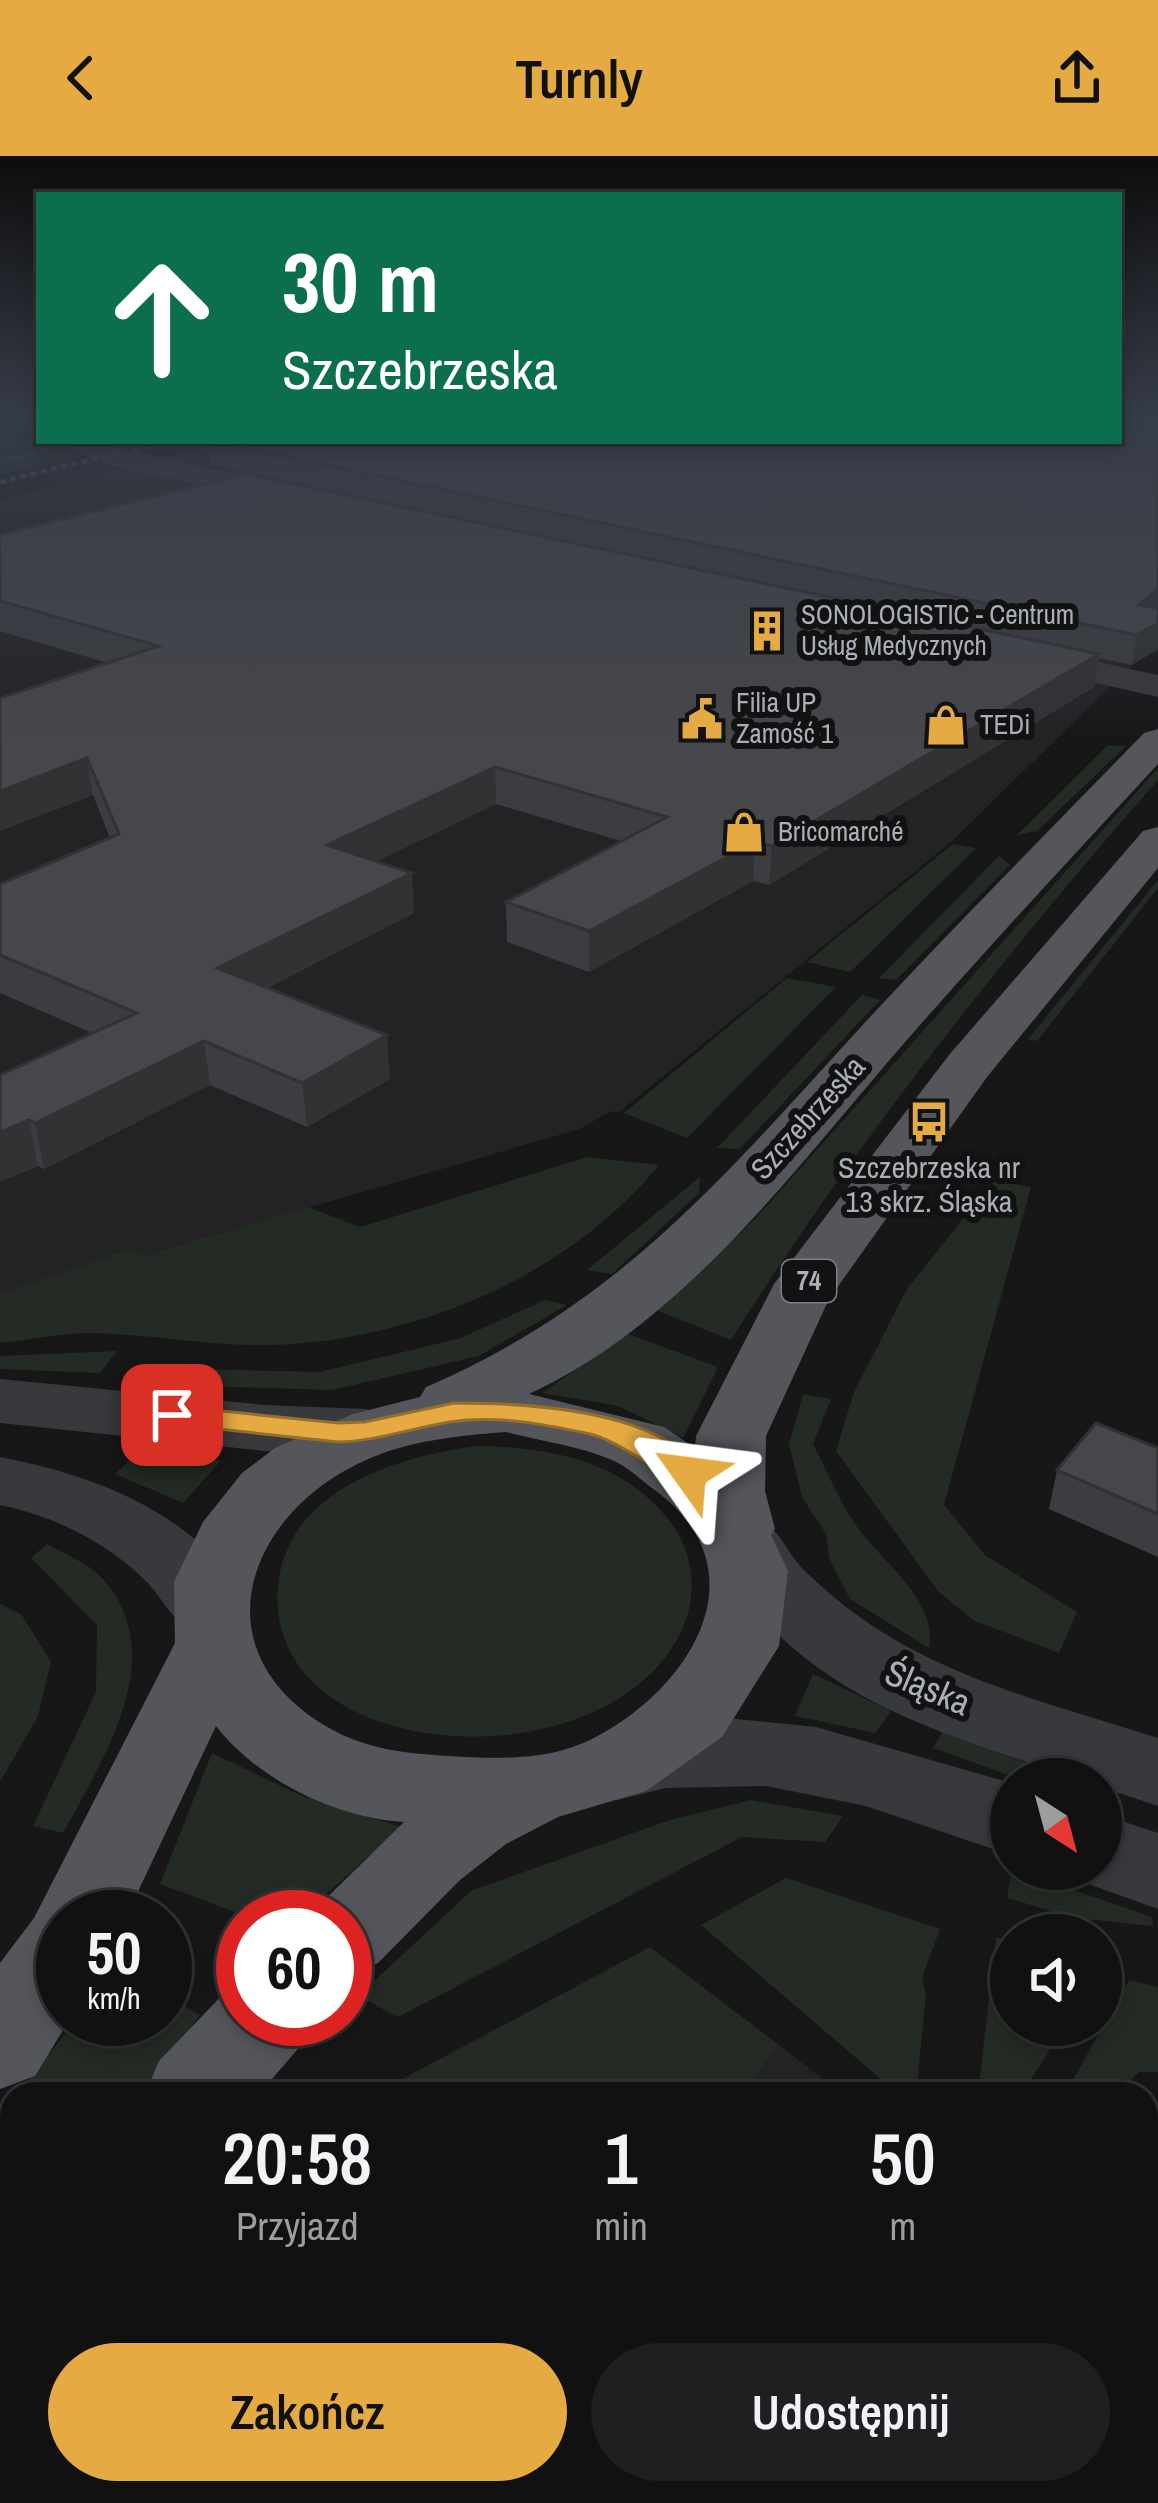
<!DOCTYPE html>
<html lang="pl">
<meta charset="utf-8">
<style>
body{margin:0;font-family:"Archivo Narrow",sans-serif;background:#1e1f20;color:#f1f3f6;height:100vh;display:flex;flex-direction:column;font-size:45px;white-space:nowrap}
*{box-sizing:border-box;margin:0}
p{font-size:39px;color:#9c9d9f}
.icon{flex:none;width:66px;height:66px;fill:none;stroke:currentColor;stroke-width:2;stroke-linecap:round;stroke-linejoin:round}
.map{position:relative;flex:1;overflow:hidden}
.drawer{position:absolute;left:0px;top:1926px;width:1158px;height:423px;display:flex;flex-direction:column;background:#111112;border-radius:36px 36px 0 0;box-shadow:0 6px 18px #0003,0 0 0 3px #303132}
.drawer>*{flex:none}
.guide{position:absolute;left:36px;top:36px;width:1086px;height:252px;border-radius:0px;box-shadow:0 6px 18px #0003,0 0 0 3px #303132;background:#0b6e4f;color:#fff;overflow:hidden}
.needle{width:78px;rotate:144deg}
.fabs{position:absolute;left:990px;top:1602px;display:grid;gap:24px}
.fabs a{display:grid;place-items:center;width:132px;height:132px;border-radius:50%;background:#111112;box-shadow:0 6px 18px #0003,0 0 0 3px #303132;font-size:60px}
.speed{position:absolute;left:36px;top:1734px;display:flex;gap:24px;font-size:60px;font-weight:700;text-align:center}
.speed>*{display:grid;place-content:center;width:156px;height:156px;border-radius:50%;background:#111112;box-shadow:0 6px 18px #0003,0 0 0 3px #303132;line-height:1}
.speed small{font-size:30px;font-weight:400}
.speed .limit{border:18px solid #d22;background:#fff;color:#111}
.pin{position:absolute;display:grid;place-items:center;width:102px;height:102px;color:#fff;margin:-51px;border-radius:24px;box-shadow:0 6px 18px #0006}
.me{position:absolute;width:132px;margin:-66px;rotate:301deg;stroke-linejoin:round;filter:drop-shadow(0 0 9px #0008)}
.turn{display:flex;align-items:center;gap:42px;height:252px;padding:0 48px;font-size:54px}
.turn .icon{width:156px;height:156px;stroke-width:2.5}
.turn b{display:block;font-size:84px;line-height:102px}
.eta{display:flex;justify-content:space-evenly;align-items:center;height:204px;text-align:center}
.eta b{font-size:72px;font-weight:600;line-height:84px}
.primary-button{display:flex;gap:24px;margin-top:auto;padding:24px 48px}
.primary-button a{flex:1;height:138px;border-radius:72px;background:#e5ab42;color:#111;font-size:48px;font-weight:600;line-height:138px;text-align:center}
.primary-button a+a{background:#1e1f20;color:#f1f3f6}
header{display:flex;justify-content:space-between;align-items:center;height:156px;padding:0 48px;background:#e5ab42;color:#111;font-size:54px;font-weight:600}
.map>svg:first-child{display:block}
.built{fill:#232325}
.green{fill:#232b24}
.lines{fill:none;stroke-linecap:round;stroke-linejoin:round}
.stream{fill:#303940;fill-rule:evenodd}
.tertiary{fill:#38393d;fill-rule:evenodd}
.primary{fill:#54565c;fill-rule:evenodd}
.rail{stroke:#515358;stroke-width:4.5;stroke-dasharray:6 4.5;stroke-linecap:butt}
.wall{fill:#3c3d40}
.shaded-wall{fill:#313234}
.building{fill:#46474b;stroke:#313234;stroke-width:3}
.route{fill:#e5ab42;stroke:#956f2b;stroke-width:3}
.labels{text-anchor:middle;stroke-width:12;stroke-linejoin:round;paint-order:stroke}
.far-poi-label{font-size:27px;fill:#aaaeb7;stroke:#121213;text-anchor:start}
.shield{fill:#121213;stroke:#7c7f86;stroke-width:3}
.shield-label{font-size:27px;font-weight:bold;fill:#aaaeb7}
.street-label{font-size:30px;fill:#aaaeb7;stroke:#121213}
.poi-label{font-size:30px;fill:#aaaeb7;stroke:#121213}
.near-street-label{font-size:36px;fill:#aaaeb7;stroke:#121213}
</style>
<header><svg class="icon" aria-label="back" viewBox="0 0 24 24"><path d="M15 5l-7 7 7 7"/></svg>Turnly<svg class="icon" aria-label="share" viewBox="0 0 24 24"><path d="M12 15V3M7 8l5-5 5 5M5 13v7h14v-7"/></svg></header>
<div class="map">
<svg width="1158" height="2347" viewBox="0 0 1158 2347">
<rect width="100%" height="100%" fill="#171718"/>
<g class="built">
<polygon points="233,285 1119,285 1158,484 950,687 618,957 611,955 580,973 145,1099 130,1093 0,1137 0,344"/>
<polygon points="779,1889 842,1938 742,1938"/>
<polygon points="1146,2183 1158,2194 1158,2347 442,2347 449,2337 1146,2337"/>
</g>
<g class="green">
<polygon points="0,258 24,258 23,284 75,301 0,319"/>
<polygon points="1108,589 1126,590 1037,675 1017,679"/>
<path d="M1158,612V624C1003,800 857,985 731,1184L658,1155L755,1063Z"/>
<polygon points="953,688 976,692 850,816 807,806"/>
<polygon points="999,700 1010,709 896,824 879,822"/>
<polygon points="1158,724 1158,732 1037,885 1028,883"/>
<polygon points="787,822 836,831 687,982 624,957"/>
<polygon points="862,839 880,844 740,993 717,992"/>
<path d="M588,1001L659,1009C568,1120 417,1184 273,1189C213,1191 151,1178 91,1177C61,1177 30,1184 0,1187V1137L130,1093L146,1099L308,1051L360,1071Z"/>
<polygon points="700,1021 699,1037 612,1118 587,1114"/>
<polygon points="994,1024 1031,1031 944,1349 985,1399 1077,1456 1059,1497 973,1464 938,1435 836,1295 854,1236 907,1133"/>
<polygon points="545,1144 567,1149 479,1200 332,1234 201,1230 197,1213 320,1216 461,1182"/>
<polygon points="628,1178 718,1211 683,1282 619,1250 542,1237"/>
<polygon points="117,1195 100,1217 0,1213 0,1200"/>
<path d="M803,1238L831,1243L813,1288C826,1313 838,1342 853,1365C878,1404 939,1443 929,1492L850,1443L829,1402L826,1378L802,1341L789,1288Z"/>
<polygon points="145,1290 221,1305 183,1347 115,1318"/>
<path d="M477,1290C551,1291 625,1305 672,1368C693,1397 698,1438 683,1471C612,1635 251,1612 279,1422C293,1331 402,1300 477,1290Z"/>
<path d="M47,1388C64,1398 89,1407 102,1422C172,1499 103,1603 63,1677L33,1670L96,1536L97,1469L31,1402Z"/>
<polygon points="0,1448 21,1458 51,1506 38,1560 0,1626"/>
<polygon points="813,1518 891,1555 875,1577 795,1560"/>
<polygon points="942,1576 1072,1623 1020,1623 933,1592"/>
<polygon points="212,1597 300,1639 401,1671 301,1761 248,1761 160,1728"/>
<polygon points="751,1644 843,1660 825,1686 742,1681 398,1861 358,1840 471,1735 670,1664"/>
<polygon points="1012,1713 1152,1761 1153,1770 1075,1762 1007,1742"/>
<polygon points="786,1722 940,1773 922,1822 926,1839 916,1938 898,1938 701,1769"/>
<polygon points="996,1781 1011,1786 1011,1869 1065,1869 1022,1938 978,1938"/>
<polygon points="650,1791 779,1889 742,1938 389,1938 391,1929"/>
<polygon points="1129,1824 1158,1831 1158,1916 1139,1916 1117,1938 1065,1938"/>
<polygon points="165,1839 200,1859 140,1938 17,1938 77,1863 165,1863"/>
<polygon points="12,1944 12,2106 0,2122 0,1959"/>
<polygon points="54,2337 219,2337 213,2347 54,2347"/>
<polygon points="298,2337 449,2337 442,2347 294,2347"/>
</g>
<g class="lines">
<polygon class="stream" points="35,295 38,299 0,308 0,302"/>
<g class="tertiary">
<polygon points="54,285 91,285 312,337 316,343 302,351 108,309"/>
<polygon points="1007,486 1158,519 1158,541 995,504 989,497 995,490"/>
<polygon points="0,1223 265,1249 365,1253 390,1260 400,1276 390,1292 365,1299 265,1295 0,1267"/>
<path d="M0,1301C98,1320 196,1357 248,1447L237,1467C218,1472 201,1478 183,1467C170,1460 158,1437 147,1426C107,1386 54,1360 0,1349Z"/>
<path d="M742,1358C786,1370 778,1390 808,1418C835,1444 864,1466 897,1485C977,1531 1070,1554 1158,1582V1650L1101,1631V1623H1078C916,1568 798,1540 704,1384L715,1366Z"/>
<polygon points="716,1561 816,1571 1011,1627 1011,1699 866,1650 766,1630 666,1632 617,1644 587,1634 574,1610 587,1586 666,1565"/>
<polygon points="1101,1658 1158,1677 1158,1753 1069,1721 1065,1713 1101,1713"/>
</g>
<g class="primary">
<path d="M1158,573V608C1073,700 988,791 906,885C796,1011 685,1166 529,1238L664,1271L695,1292L696,1280L774,1128L949,899L1143,675L1158,671V712L987,921L829,1143L766,1280L765,1335L775,1373L771,1379L788,1415L779,1490L722,1581L646,1635L558,1661L506,1688L460,1724L378,1807L345,1819V1761H307L404,1666C336,1662 258,1624 216,1570L126,1761H63V1863H70L35,1920L0,1933V1807L34,1762L175,1487L174,1426L203,1366L242,1317L275,1292L353,1258L420,1241L426,1231C625,1145 728,1015 871,860C960,764 1053,671 1144,577ZM506,1276C540,1285 579,1290 612,1304C627,1310 642,1325 656,1335C765,1416 689,1534 592,1583C548,1605 497,1603 449,1600C401,1597 361,1593 319,1566C198,1487 251,1356 364,1305C409,1284 457,1280 506,1276Z"/>
<polygon points="243,1827 243,1863 312,1863 297,1894 259,1938 145,1938 159,1905 229,1832"/>
<polygon points="12,2128 12,2253 0,2257 0,2133"/>
</g>
<polyline class="rail" points="0,326 167,285"/>
</g>
<g class="wall">
<polygon points="208,285 1119,285 1158,493 1132,509 1099,502 1094,531 769,729 753,725 589,816 507,786 506,746 621,685 496,648 377,705 414,757 267,832 390,923 307,971 210,929 44,1013 38,1010 0,1026 0,919 92,877 0,837 0,728 110,682 93,639 0,675 0,542 108,507 0,475 0,379 546,381 210,308"/>
<polygon points="1158,1292 1158,1401 1049,1353 1057,1314"/>
</g>
<g class="shaded-wall">
<polygon points="1158,433 1158,457 1139,449"/>
<polygon points="1158,467 1158,493 1132,509 1137,479"/>
<polygon points="1099,498 1094,531 769,729 772,690"/>
<polygon points="87,602 93,639 0,675 0,635"/>
<polygon points="495,611 496,648 330,728 327,689"/>
<polygon points="755,686 753,725 589,816 589,775"/>
<polygon points="412,717 414,757 222,854 217,812"/>
<polygon points="387,879 390,923 307,971 302,927"/>
<polygon points="204,885 210,929 44,1013 35,967"/>
<polygon points="29,964 38,1010 0,1026 0,976"/>
</g>
<g class="building">
<polygon points="1119,258 1158,258 1158,433 1139,449 1158,452 1158,467 1137,479 211,285 1119,285"/>
<polygon points="246,318 1099,498 772,690 755,686 589,775 506,746 667,661 495,611 327,689 412,717 217,812 387,879 302,927 204,885 35,967 29,964 0,976 0,919 137,857 0,799 0,728 119,678 87,602 0,635 0,542 159,490 0,445 0,379"/>
<polygon points="1096,1267 1158,1292 1158,1358 1057,1314"/>
<polygon points="1146,2294 1158,2306 1158,2347 972,2347 982,2337 1146,2337"/>
</g>
<linearGradient id="sky" x2="0" y2="1"><stop stop-color="#0d0d0d"/><stop offset="0.44" stop-color="#363c48"/><stop offset="1" stop-color="#363c48" stop-opacity="0"/></linearGradient>
<rect width="1158" height="587" fill="url(#sky)"/>
<path class="route" d="M454,1247C525,1247 658,1252 704,1317L700,1324C674,1331 622,1285 590,1278C545,1268 496,1259 450,1266C412,1272 377,1285 338,1286L172,1268L158,1259L172,1250L338,1267L365,1266Z"/>
<defs>
<g id="building-bare" transform="scale(3.24)"><path d="M-4-6H4V6H1V3H-1V6H-4ZM-2.5-4.3h1.7v1.8h-1.7ZM.8-4.3h1.7v1.8H.8ZM-2.5-1h1.7V.8h-1.7ZM.8-1h1.7V.8H.8Z" fill="#e5ab42" stroke="#121213" stroke-width="2.5" paint-order="stroke"/></g>
<g id="civic-bare" transform="scale(3.24)"><path d="M-.6-6.5H3V-4.5H.6V-3L4-1V1h2V6H-6V1h2V-1L-.6-3ZM-1.2 2.5V6h2.4V2.5Z" fill="#e5ab42" stroke="#121213" stroke-width="2.5" paint-order="stroke"/></g>
<g id="shop-bare" transform="scale(3.24)"><path d="M-5-2.5h2.3a2.7 3.5 0 0 1 5.4 0H5L5.5 6h-11ZM-1.5-2.5h3a1.5 2.3 0 0 0-3 0Z" fill="#e5ab42" stroke="#121213" stroke-width="2.5" paint-order="stroke"/></g>
<g id="bus-bare" transform="scale(3.24)"><path d="M-5-6H5V4H4V6H2V4H-2V6H-4V4H-5ZM-3.5-4V0h7V-4ZM-3.5 1.2v1.5H-2V1.2ZM2 1.2v1.5H3.5V1.2Z" fill="#e5ab42" stroke="#121213" stroke-width="2.5" paint-order="stroke"/></g>
</defs>
<g fill-rule="evenodd">
<use href="#building-bare" x="767" y="475"/>
<use href="#civic-bare" x="702" y="563"/>
<use href="#shop-bare" x="946" y="569"/>
<use href="#shop-bare" x="744" y="676"/>
<use href="#bus-bare" x="929" y="966"/>
</g>
<g class="labels">
<g class="far-poi-label">
<text x="801" y="468">SONOLOGISTIC - Centrum<tspan x="801" dy="31">Usług Medycznych</tspan></text>
<text x="736" y="556">Filia UP<tspan x="736" dy="31">Zamość 1</tspan></text>
<text x="980" y="578">TEDi</text>
<text x="778" y="685">Bricomarché</text>
</g>
<rect class="shield" x="782" y="1104" width="54" height="42" rx="9"/>
<g class="shield-label">
<text x="809" y="1134">74</text>
</g>
<g class="street-label">
<text transform="translate(808 962) rotate(-48)" y="10">Szczebrzeska</text>
</g>
<g class="poi-label">
<text x="929" y="1022">Szczebrzeska nr<tspan x="929" dy="34">13 skrz. Śląska</tspan></text>
</g>
<g class="near-street-label">
<text transform="translate(928 1531) rotate(23)" y="13">Śląska</text>
</g>
</g>
</svg>
<div class="fabs">
<a><svg class="needle" viewBox="-14 -14 28 28"><path d="M0-13l5 13h-10z" fill="#e53935"/><path d="M0 13l5-13h-10z" fill="#9c9d9f"/></svg></a>
<a><svg class="icon" aria-label="sound" viewBox="0 0 24 24"><path d="M4 9h4l5-4v14l-5-4H4zM17 9q2 3 0 6"/></svg></a>
</div>
<div class="speed"><div>50<small>km/h</small></div><div class="limit">60</div></div>
<div class="pin" style="left:172px;top:1259px;background:#d93025"><svg class="icon" aria-label="arrive" viewBox="0 0 24 24"><path d="M6 21V4h12l-3 4 3 4H6"/></svg></div>
<svg class="me" style="left:689px;top:1317px" viewBox="-20 -20 40 40"><path d="M0-17L14 15 0 8-14 15z" fill="#e5ab42" stroke="#fff" stroke-width="4"/></svg>
<div class="guide">
<div class="turn"><svg class="icon" aria-label="ahead" viewBox="0 0 24 24"><path d="M12 20V5M6 11l6-6 6 6"/></svg><div><b>30 m</b>Szczebrzeska</div></div>
</div>
<section class="drawer">
<div class="eta">
<div><b>20:58</b><p>Przyjazd</p></div>
<div><b>1</b><p>min</p></div>
<div><b>50</b><p>m</p></div>
</div>
<div class="primary-button"><a>Zakończ</a><a>Udostępnij</a></div>
</section>
</div>
